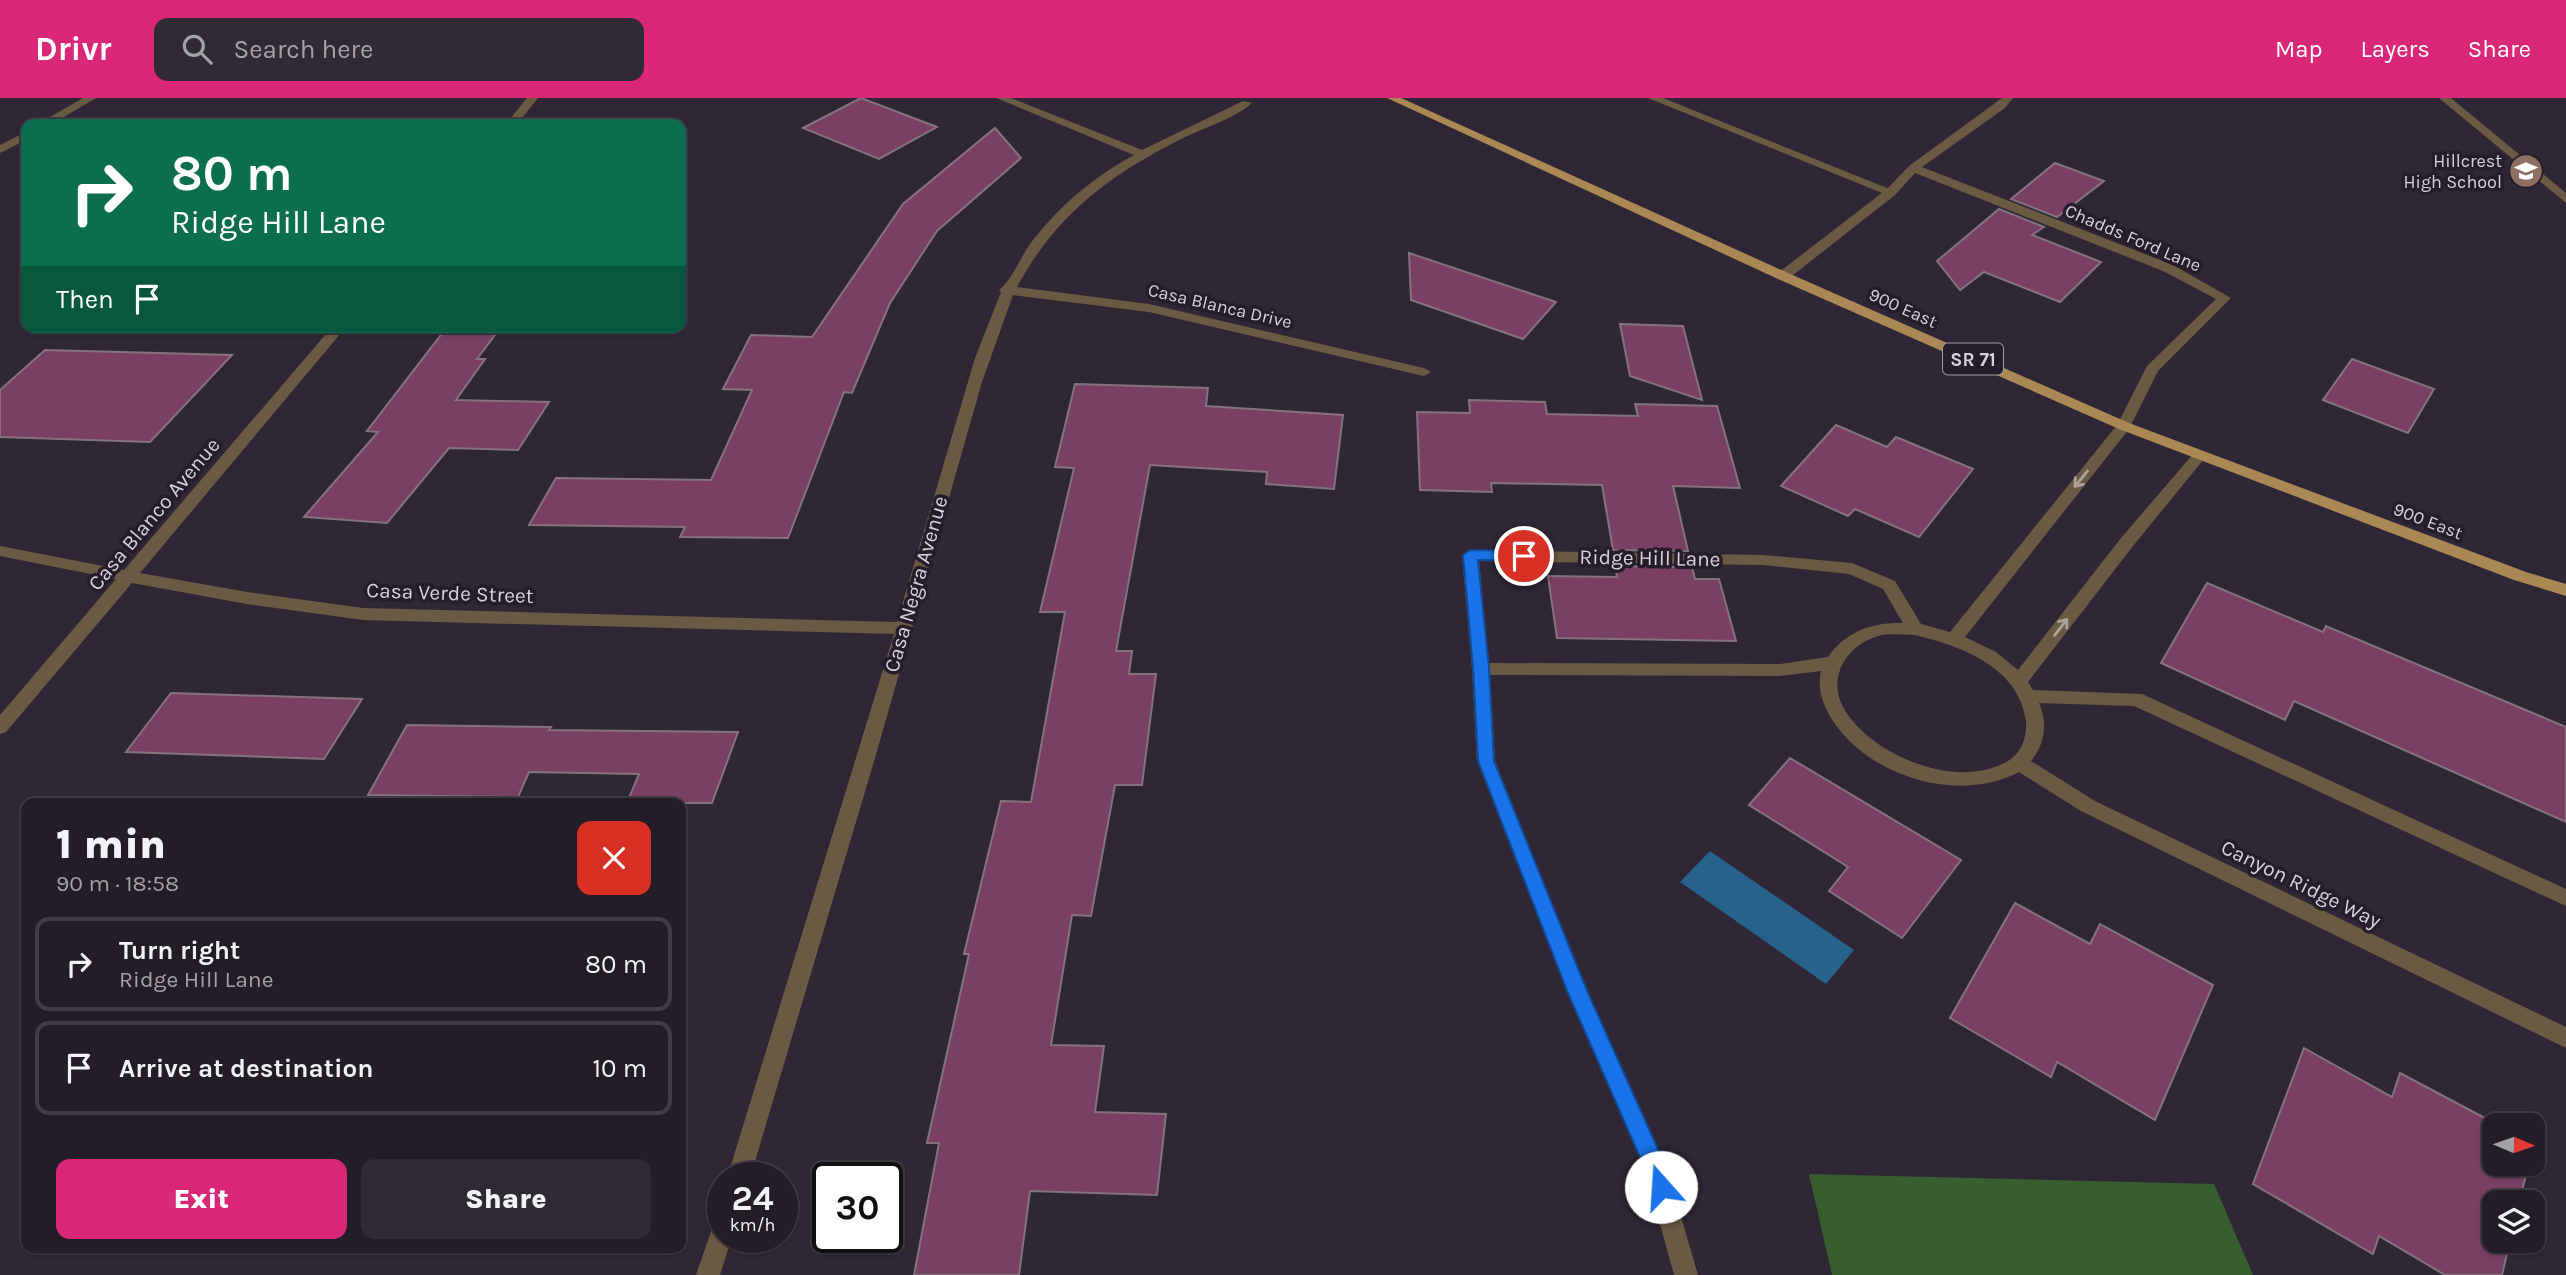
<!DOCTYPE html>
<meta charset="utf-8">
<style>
body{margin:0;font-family:Karla,sans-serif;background:#2f2a34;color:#f1f3f6;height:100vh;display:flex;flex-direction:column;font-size:26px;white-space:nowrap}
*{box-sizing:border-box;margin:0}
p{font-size:23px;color:#a3a2a8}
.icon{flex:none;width:38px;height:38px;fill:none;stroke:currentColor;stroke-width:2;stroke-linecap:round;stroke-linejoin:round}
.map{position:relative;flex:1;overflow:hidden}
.details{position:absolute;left:21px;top:700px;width:665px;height:455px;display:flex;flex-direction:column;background:#231d28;border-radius:14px;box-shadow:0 2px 5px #0004,0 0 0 2px #403b45}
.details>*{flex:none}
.banner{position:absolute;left:21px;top:21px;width:665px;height:214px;border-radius:14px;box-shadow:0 2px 5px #0004,0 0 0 2px #403b45;background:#0b6e4f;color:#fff;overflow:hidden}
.needle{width:46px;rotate:92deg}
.buttons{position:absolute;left:2482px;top:1015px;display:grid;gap:14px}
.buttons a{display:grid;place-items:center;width:63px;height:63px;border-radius:14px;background:#231d28;box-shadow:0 2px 5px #0004,0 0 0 2px #403b45;font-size:35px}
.speed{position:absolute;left:707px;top:1064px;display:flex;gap:14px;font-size:35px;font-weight:700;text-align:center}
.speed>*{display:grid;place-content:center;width:91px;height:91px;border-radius:50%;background:#231d28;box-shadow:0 2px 5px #0004,0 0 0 2px #403b45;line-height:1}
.speed small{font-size:18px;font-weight:400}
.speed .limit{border:4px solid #111;border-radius:10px;background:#fff;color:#111}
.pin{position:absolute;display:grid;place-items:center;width:60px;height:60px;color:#fff;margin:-30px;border:4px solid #fff;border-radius:50%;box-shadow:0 2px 7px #0007}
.me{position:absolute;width:77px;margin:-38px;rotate:341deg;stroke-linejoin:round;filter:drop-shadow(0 0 5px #0008)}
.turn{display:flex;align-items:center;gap:24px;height:147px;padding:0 35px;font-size:32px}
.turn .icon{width:91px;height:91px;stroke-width:2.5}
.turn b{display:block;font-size:49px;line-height:60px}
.then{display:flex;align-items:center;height:66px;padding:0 35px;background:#0003;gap:14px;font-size:26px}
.round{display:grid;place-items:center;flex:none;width:74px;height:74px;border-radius:14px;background:#2f2a34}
.headline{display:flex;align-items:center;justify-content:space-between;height:119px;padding:0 35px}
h1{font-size:42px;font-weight:800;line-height:52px}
.cta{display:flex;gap:14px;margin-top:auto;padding:14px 35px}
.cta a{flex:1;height:80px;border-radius:14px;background:#db2777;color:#fff;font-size:28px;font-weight:800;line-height:80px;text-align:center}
.cta a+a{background:#2f2a34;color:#f1f3f6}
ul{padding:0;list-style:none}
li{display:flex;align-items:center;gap:21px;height:94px;margin:0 14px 10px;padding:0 21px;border:4px solid #403b45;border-radius:14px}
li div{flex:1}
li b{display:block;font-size:26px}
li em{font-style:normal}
header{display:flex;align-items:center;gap:42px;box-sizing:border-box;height:98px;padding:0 35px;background:#db2777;color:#fff}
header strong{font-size:33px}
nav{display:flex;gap:38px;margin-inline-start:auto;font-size:24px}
.search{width:490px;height:63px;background:#2f2a34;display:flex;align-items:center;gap:18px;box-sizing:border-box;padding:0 24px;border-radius:14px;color:#a3a2a8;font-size:26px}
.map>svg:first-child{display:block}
.green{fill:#365e2e}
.water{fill:#27628d}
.building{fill:#794064;stroke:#84737d;stroke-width:2}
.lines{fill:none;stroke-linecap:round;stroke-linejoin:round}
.service{fill:#6b5a43;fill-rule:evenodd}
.minor{fill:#6b5a43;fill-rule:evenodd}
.primary{fill:#aa8856;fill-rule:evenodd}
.oneway{stroke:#aba19e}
.route{fill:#1a73e8;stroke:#114b97;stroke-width:2}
.labels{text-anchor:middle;stroke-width:7;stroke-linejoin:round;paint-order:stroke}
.far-poi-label{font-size:18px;fill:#d6d1da;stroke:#251e2a;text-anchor:end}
.far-street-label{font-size:18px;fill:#d6d1da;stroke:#251e2a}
.shield{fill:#251e2a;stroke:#a19ba5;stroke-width:2}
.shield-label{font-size:19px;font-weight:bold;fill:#d6d1da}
.street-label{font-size:21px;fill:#d6d1da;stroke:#251e2a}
</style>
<header>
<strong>Drivr</strong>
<div class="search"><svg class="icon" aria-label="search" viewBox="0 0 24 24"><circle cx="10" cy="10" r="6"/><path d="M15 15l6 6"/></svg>Search here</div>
<nav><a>Map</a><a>Layers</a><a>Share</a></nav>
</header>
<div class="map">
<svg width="2566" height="1177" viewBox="0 0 2566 1177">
<rect width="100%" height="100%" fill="#2f2735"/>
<polygon class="green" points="1809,1076 2214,1086 2253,1177 1832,1177"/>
<polygon class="water" points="1710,753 1854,852 1826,886 1680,784"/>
<g class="building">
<polygon points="861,0 937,29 879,61 803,30"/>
<polygon points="995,30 1021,60 937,133 890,205 852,295 844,294 788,440 680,439 685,429 529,427 556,380 711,382 752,292 723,291 751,237 812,239 903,106"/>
<polygon points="2055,65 2104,83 2057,119 2011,101"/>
<polygon points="1999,111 2044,129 2032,137 2101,164 2060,204 1984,174 1960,192 1937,163"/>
<polygon points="1409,155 1556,204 1523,241 1411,202"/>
<polygon points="1620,226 1683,228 1702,302 1630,278"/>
<polygon points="447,229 501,229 477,261 485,261 456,302 549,304 518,352 449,350 387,425 304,419 378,334 367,333"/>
<polygon points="45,252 232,257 150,344 0,339 0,292"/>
<polygon points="2352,261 2434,291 2408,335 2323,302"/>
<polygon points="1075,286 1208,290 1206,308 1343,317 1334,391 1266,386 1267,374 1150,367 1116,553 1132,553 1129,576 1156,576 1142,687 1115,687 1091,818 1072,817 1051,947 1104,948 1095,1014 1166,1016 1157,1097 1030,1093 1019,1177 914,1177 939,1045 927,1045 969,856 964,856 1001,703 1031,704 1065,514 1040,514 1074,370 1055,369"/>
<polygon points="1469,302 1545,304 1547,316 1638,318 1635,306 1717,308 1740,390 1673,388 1688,453 1613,452 1602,387 1491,385 1492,394 1420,392 1417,314 1470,315"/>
<polygon points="1836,327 1887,349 1896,339 1973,371 1919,439 1855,411 1848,418 1781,388"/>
<polygon points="1615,468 1692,469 1695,481 1719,481 1736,543 1557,540 1548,478 1617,479"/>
<polygon points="2207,485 2323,534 2326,528 2566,629 2566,724 2294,603 2285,622 2161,565"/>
<polygon points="171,595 362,601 324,661 126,654"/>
<polygon points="407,627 551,629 549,632 738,634 712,705 627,705 639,676 529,674 518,699 368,697"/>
<polygon points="1790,660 1961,762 1902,840 1829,793 1848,769 1749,707"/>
<polygon points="2015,805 2090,846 2100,826 2213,887 2155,1022 2057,964 2051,979 1950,920"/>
<polygon points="2304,950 2392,999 2400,975 2498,1027 2494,1027 2494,1066 2529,1066 2519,1104 2494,1104 2494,1143 2510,1143 2502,1177 2445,1177 2379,1138 2373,1156 2253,1086"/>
</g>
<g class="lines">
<g class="service">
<polygon points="1648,0 1663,0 1897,94 1887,97"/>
<polygon points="2439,0 2451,0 2566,95 2566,105"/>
</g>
<g class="minor">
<polygon points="83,0 96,0 52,26 38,26"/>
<polygon points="527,0 538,0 517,26 506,26"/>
<path d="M996,0H1011L1142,52L1243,3L1252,5C1234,21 1203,30 1181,41C1108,78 1056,117 1017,189L1149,206L1424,270L1431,274L1424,278L1149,214L1013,197L982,284L875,660L750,1080H727L894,536L363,522L247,506L132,485L6,634L0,636V617L116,481L0,458V448L124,472L332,229H346L140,475L247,494L363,510L897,524L975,260L1001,194L999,192C1013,181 1021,157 1033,142C1060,107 1095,78 1134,57Z"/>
<path d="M2002,0H2013L2005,10L1922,69L2173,167L2231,200L2158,273L2129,331L1965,539L1996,554L2018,572L2121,440L2194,355H2204L2206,358L2204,361L2133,448L2028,584L2033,592L2142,596L2566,791V808L2134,608L2039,605C2048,625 2045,646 2031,663L2095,703L2566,929V950L2081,713L2019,674C1959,706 1870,679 1833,623C1823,607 1817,592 1821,573L1780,578L1490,577L1495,663L1588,895L1666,1067L1698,1177H1674L1644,1068L1568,895L1477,663L1472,571L1462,457L1470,452L1763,457L1852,465L1895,483L1921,526L1950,534L2117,327L2147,268L2216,201L2163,173L1915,75L1895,97L1788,181H1778V175L1887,91L1909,68ZM1479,463L1763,467L1849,476L1883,491L1903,525C1873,524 1846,533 1828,559L1780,566L1489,565ZM1915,537C1961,548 2019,569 2026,623C2027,637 2023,652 2011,661C1961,695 1870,658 1843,609C1827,579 1847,547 1878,538C1889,535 1903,537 1915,537Z"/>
<polygon points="26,34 26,42 0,55 0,47"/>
<polygon points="723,1118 723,1139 732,1139 720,1177 696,1177 715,1122"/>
</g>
<polygon class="primary" points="1387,0 1401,0 1788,175 2129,325 2526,474 2566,486 2566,498 2514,482 2119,331 1778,181"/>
</g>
<defs><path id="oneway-shaft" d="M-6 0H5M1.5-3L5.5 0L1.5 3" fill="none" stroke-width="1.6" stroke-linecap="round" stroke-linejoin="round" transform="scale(1.75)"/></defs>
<g class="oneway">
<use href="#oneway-shaft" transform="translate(2081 381) rotate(129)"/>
<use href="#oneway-shaft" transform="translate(2061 529) rotate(-52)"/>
</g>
<polygon class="route" points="1470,452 1524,453 1531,458 1524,463 1478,462 1489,570 1494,663 1588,895 1665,1067 1671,1089 1668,1097 1661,1100 1653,1097 1644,1068 1568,895 1478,663 1473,570 1463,457"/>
<defs>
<g id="school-disc" transform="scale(1.75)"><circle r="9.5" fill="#8d6e63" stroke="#251e2a"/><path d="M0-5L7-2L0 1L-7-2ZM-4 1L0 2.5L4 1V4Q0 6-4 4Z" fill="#fff"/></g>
</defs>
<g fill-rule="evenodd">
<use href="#school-disc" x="2526" y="73"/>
</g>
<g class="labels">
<g class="far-poi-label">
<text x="2502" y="69">Hillcrest<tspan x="2502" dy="21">High School</tspan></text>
</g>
<g class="far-street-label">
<text transform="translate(2133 140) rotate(23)" y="6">Chadds Ford Lane</text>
<text transform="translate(1220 208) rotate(13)" y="6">Casa Blanca Drive</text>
<text transform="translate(1903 210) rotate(24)" y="6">900 East</text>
<text transform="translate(2428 423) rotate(21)" y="6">900 East</text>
</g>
<rect class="shield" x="1943" y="245.5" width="60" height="31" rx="5"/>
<g class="shield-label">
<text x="1973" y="268">SR 71</text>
</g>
<g class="street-label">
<text transform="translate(154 416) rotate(-50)" y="7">Casa Blanco Avenue</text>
<text transform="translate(1650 460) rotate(1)" y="7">Ridge Hill Lane</text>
<text transform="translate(916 486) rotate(-74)" y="7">Casa Negra Avenue</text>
<text transform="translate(450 495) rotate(2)" y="7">Casa Verde Street</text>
<text transform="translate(2301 786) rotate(26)" y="7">Canyon Ridge Way</text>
</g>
</g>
</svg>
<div class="buttons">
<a><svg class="needle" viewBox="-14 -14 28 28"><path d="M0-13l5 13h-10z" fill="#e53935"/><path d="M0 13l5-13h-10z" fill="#a3a2a8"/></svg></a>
<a><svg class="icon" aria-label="layers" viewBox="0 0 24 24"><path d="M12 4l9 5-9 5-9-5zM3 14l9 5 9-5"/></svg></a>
</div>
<div class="speed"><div>24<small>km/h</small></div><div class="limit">30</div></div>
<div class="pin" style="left:1524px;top:458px;background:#d93025"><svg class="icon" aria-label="arrive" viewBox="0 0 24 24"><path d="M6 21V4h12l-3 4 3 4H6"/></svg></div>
<svg class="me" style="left:1661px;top:1089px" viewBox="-20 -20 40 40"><circle r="19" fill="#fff"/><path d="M0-13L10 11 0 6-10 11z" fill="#1a73e8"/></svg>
<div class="banner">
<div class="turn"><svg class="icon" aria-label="right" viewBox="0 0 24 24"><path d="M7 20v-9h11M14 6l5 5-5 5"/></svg><div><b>80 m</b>Ridge Hill Lane</div></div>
<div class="then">Then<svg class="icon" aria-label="arrive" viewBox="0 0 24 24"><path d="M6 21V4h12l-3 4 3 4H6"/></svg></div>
</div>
<section class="details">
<div class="headline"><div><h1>1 min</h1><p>90 m · 18:58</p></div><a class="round" style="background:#d93025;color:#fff"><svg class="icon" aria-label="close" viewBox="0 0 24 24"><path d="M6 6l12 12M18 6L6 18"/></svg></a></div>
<ul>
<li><svg class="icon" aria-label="right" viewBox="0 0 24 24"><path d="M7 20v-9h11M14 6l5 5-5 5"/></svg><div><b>Turn right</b><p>Ridge Hill Lane</p></div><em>80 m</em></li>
<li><svg class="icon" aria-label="arrive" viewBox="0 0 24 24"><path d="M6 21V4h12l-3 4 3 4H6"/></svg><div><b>Arrive at destination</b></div><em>10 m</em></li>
</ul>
<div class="cta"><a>Exit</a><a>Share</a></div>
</section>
</div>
